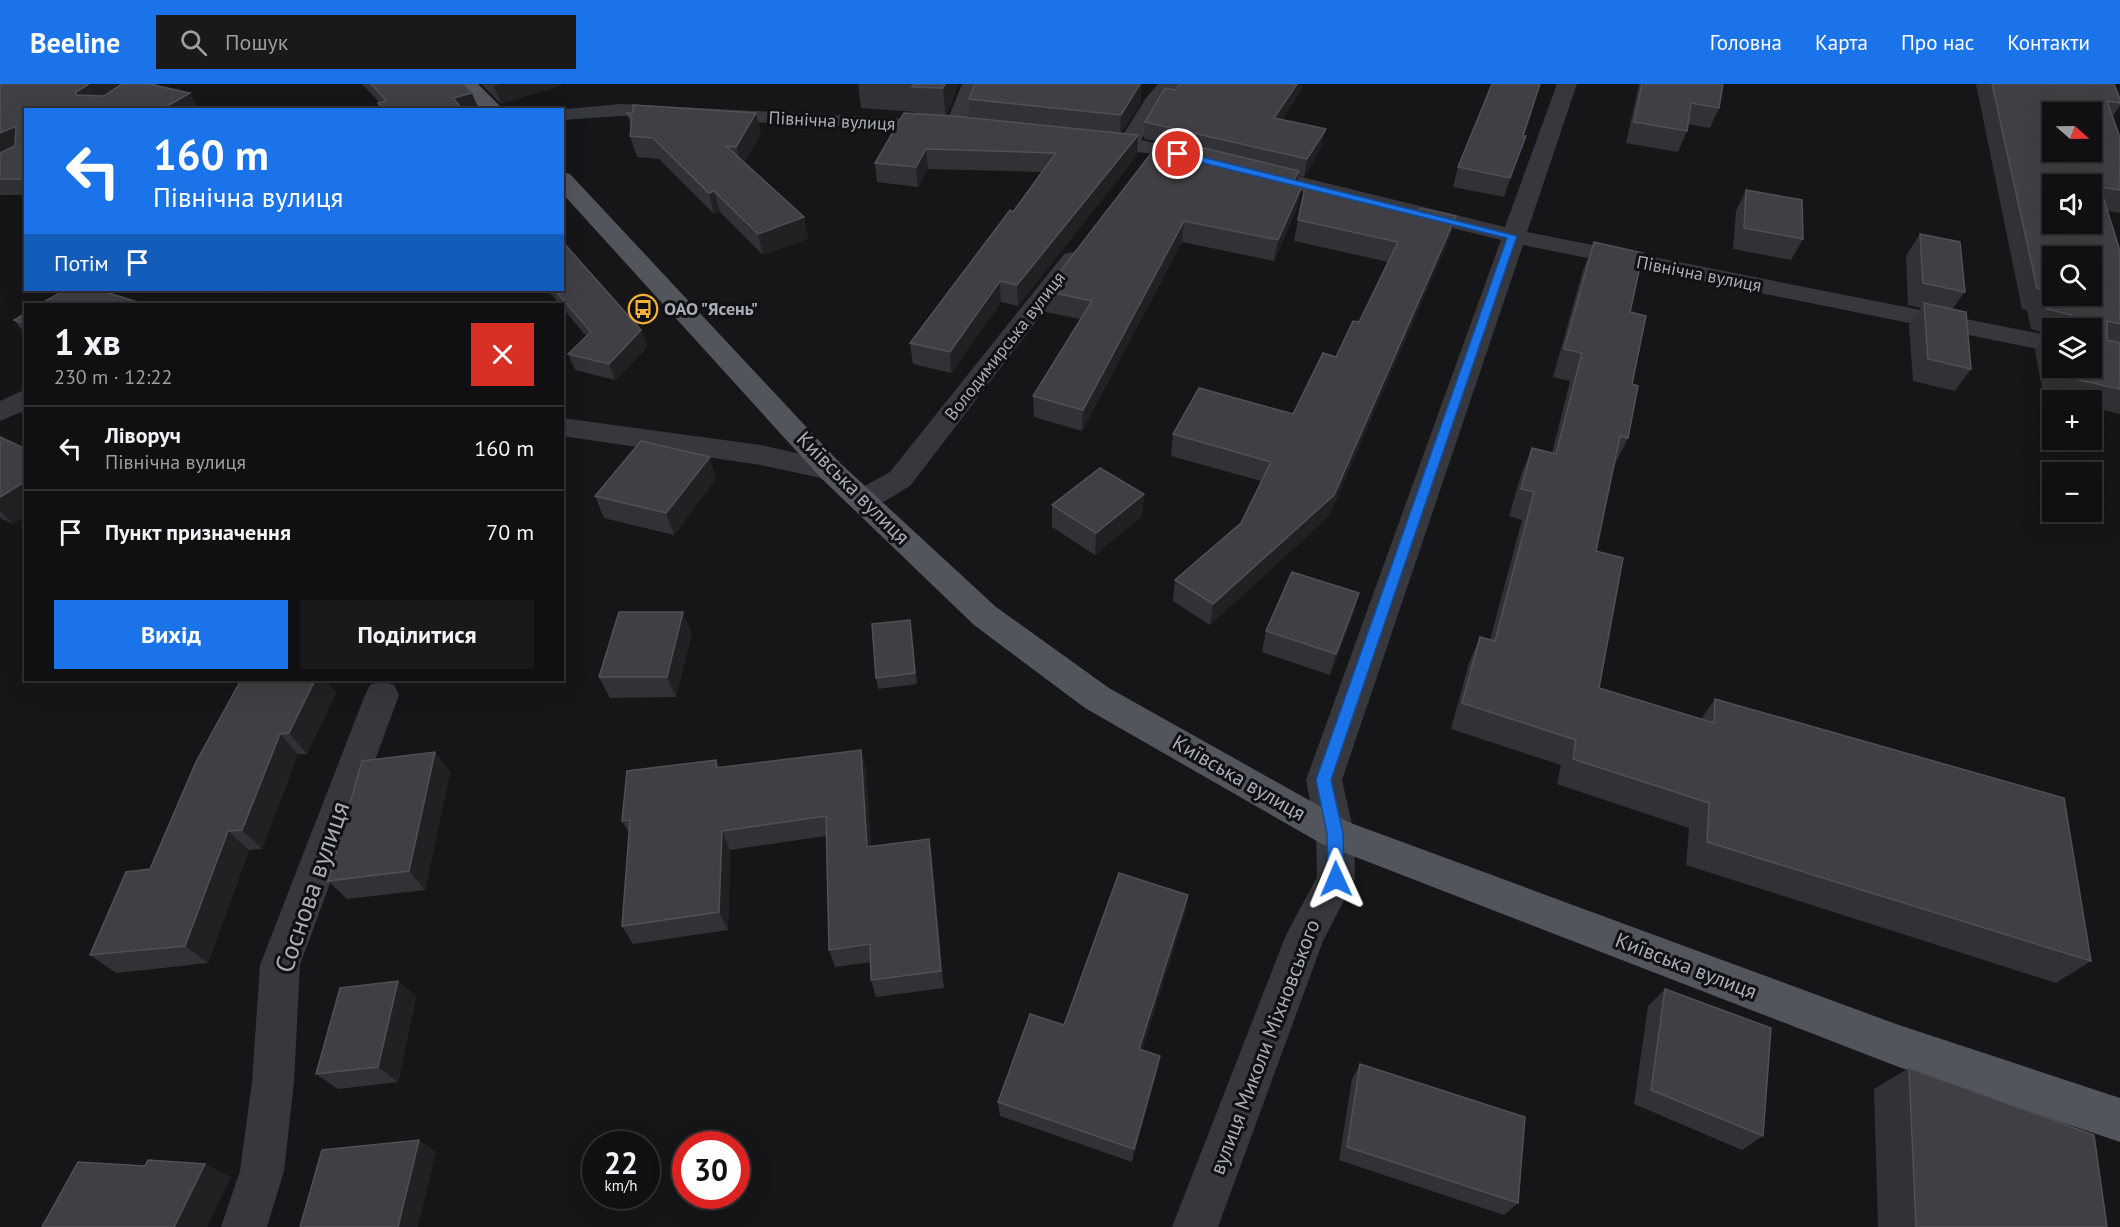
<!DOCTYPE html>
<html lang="uk">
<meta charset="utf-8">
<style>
body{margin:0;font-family:"PT Sans",sans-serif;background:#19191b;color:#f1f3f6;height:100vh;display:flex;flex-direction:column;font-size:22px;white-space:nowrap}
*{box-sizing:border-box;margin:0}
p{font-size:20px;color:#9c9d9f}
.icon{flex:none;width:33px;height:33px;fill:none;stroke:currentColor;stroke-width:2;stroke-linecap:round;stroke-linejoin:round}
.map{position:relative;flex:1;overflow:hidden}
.details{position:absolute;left:24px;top:219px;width:540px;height:378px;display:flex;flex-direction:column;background:#101012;border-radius:0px;box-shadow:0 6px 24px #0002,0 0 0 2px #303032}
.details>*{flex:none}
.hud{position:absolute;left:24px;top:24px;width:540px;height:183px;border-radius:0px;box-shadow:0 6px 24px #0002,0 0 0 2px #303032;background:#1a73e8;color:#fff;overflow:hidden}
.needle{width:39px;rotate:110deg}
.fabs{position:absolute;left:2042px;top:18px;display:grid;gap:12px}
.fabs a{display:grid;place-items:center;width:60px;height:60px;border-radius:0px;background:#101012;box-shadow:0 6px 24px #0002,0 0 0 2px #303032;font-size:30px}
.speed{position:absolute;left:582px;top:1047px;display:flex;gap:12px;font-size:30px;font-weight:700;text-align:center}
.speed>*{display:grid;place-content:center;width:78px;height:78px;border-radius:50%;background:#101012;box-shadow:0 6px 24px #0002,0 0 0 2px #303032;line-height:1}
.speed small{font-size:15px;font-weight:400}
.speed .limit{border:9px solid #d22;background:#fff;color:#111}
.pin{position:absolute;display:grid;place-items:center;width:51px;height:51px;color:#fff;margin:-26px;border:3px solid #fff;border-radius:50%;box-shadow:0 2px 6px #0007}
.me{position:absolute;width:66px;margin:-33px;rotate:359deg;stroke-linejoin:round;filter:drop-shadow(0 0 4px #0008)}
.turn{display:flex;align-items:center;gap:21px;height:126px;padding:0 30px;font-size:27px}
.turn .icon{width:78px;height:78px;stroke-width:2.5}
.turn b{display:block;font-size:42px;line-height:51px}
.then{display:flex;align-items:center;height:57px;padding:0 30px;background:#0003;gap:12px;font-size:22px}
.round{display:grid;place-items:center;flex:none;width:63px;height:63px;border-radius:0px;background:#19191b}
.head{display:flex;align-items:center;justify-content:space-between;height:102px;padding:0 30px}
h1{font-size:36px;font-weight:600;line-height:45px}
.button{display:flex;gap:12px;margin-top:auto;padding:12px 30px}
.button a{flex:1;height:69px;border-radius:0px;background:#1a73e8;color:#fff;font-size:24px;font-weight:600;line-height:69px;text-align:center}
.button a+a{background:#19191b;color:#f1f3f6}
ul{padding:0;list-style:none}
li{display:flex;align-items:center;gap:18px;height:84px;padding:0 30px;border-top:2px solid #303032}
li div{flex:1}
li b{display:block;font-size:22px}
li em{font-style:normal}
header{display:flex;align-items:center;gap:36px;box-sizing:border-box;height:84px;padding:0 30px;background:#1a73e8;color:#fff}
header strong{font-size:28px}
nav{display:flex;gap:33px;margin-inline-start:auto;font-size:21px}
.search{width:420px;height:54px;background:#19191b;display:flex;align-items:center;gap:15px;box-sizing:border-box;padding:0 21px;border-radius:0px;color:#9c9d9f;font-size:22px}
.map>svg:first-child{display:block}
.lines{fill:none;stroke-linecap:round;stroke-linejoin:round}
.minor{fill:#37383d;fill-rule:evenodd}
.major{fill:#53555c;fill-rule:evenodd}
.wall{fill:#323236;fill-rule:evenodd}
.shaded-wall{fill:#212124}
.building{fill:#3f3f44;stroke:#4f5156;stroke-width:1.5;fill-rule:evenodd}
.route{fill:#1a73e8;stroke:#114b97;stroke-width:1.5}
.labels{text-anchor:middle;stroke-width:6;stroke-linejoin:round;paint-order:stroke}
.far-street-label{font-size:18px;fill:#a8adb8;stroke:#111113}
.far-poi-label{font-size:18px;font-weight:bold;fill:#a8adb8;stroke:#111113;text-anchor:start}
.street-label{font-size:21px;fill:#a8adb8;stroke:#111113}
.near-street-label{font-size:26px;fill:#a8adb8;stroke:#111113}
</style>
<header>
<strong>Beeline</strong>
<div class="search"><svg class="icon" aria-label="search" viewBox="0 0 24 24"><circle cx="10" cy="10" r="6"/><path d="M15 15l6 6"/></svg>Пошук</div>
<nav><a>Головна</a><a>Карта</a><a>Про нас</a><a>Контакти</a></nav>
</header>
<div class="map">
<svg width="2120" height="1143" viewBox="0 0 2120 1143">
<rect width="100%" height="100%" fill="#161618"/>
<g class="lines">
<g class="minor">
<polygon points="962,0 982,0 965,43 962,47 955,49 947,47 621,32 562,36 562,26 555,26 621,20 947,37"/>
<polygon points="1158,0 1179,0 1164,17 1141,56 1208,70 1211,75 1208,80 1200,81 1156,70 1086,63 1083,58 1086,53 1121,54 1146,14"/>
<polygon points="1557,0 1577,0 1527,148 2052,252 2052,268 1523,161 1342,696 1354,749 1355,795 1323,857 1218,1143 1172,1143 1286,851 1317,793 1316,749 1306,696 1501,156 1245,93 1242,88 1245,83 1253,81 1505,143"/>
<path d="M1072,168L1080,170L1084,175L910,402C892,412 873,429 852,423L847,416L852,409L890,388L1064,170Z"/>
<polygon points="26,305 26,326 0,337 0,317"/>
<polygon points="562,334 761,361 840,379 844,386 840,393 830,396 761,381 562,352"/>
<polygon points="382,597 394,601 399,611 300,881 294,998 284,1087 267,1143 221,1143 240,1087 252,998 260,881 365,611 370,601"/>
</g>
<g class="major">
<polygon points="456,0 478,0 504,26 482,26"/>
<polygon points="562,88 570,90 840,379 996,523 1109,604 1348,738 1896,940 2120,1014 2120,1058 1896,982 1322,760 1085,624 974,541 820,393 562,109"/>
</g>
</g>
<g class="wall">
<polygon points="0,0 158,0 158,2 199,25 26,26 26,111 0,111"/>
<polygon points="362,0 464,0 479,26 381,26 378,19 380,19"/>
<polygon points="481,0 562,0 562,1 501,20"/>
<polygon points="858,0 958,0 958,3 946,32 970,34 969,15 1141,18 1121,50 1137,71 1018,222 1001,218 951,289 913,280 910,259 1013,128 1042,88 928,85 918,103 877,98 875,79 915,30 915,28 861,24"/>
<polygon points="1639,0 1723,0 1719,24 1710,44 1688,40 1687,47 1678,68 1626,59"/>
<path d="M1976,0H2114L2120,15V22L2112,33L2120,54V129L2108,127L2120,167V330L2091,323V316H2058L2044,313L2035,267L2048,250L2031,245L2027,226L2022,225ZM2052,244H2091V284H2052Z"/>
<polygon points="1302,5 1282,36 1322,62 1304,93 1298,91 1297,101 1298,122 1274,177 1182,158 1082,347 1034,333 1033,312 1080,235 1045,228 1045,207 1160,58 1144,55 1145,38 1175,6"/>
<polygon points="627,29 761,49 744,79 804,133 808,155 763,171 720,128 714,130 659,75 637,73 630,52 631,44"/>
<polygon points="1523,52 1526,52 1504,113 1453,103 1458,83"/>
<polygon points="1746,106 1803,155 1791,176 1733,165 1736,127"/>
<polygon points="1418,127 1456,132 1450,153 1329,432 1210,541 1173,517 1175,496 1241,439 1261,397 1171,372 1173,350 1293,330 1336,273 1359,238 1388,178 1294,157 1298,136"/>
<polygon points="1920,150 1965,208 1952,225 1971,285 1955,307 1913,297 1909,241 1921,224 1908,221 1906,172"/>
<polygon points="1594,158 1630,228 1632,300 1628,354 1614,382 1596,467 1599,604 1701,635 1715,615 2091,877 2056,899 1686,781 1689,744 1557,700 1561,681 1451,645 1469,579 1480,553 1490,556 1522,436 1509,432 1521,391 1532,364 1552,369 1570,297 1553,293 1583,186"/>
<polygon points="261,206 277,206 271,210"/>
<polygon points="547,206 562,206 641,246 647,263 615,296 575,286 568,270 586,252 562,223 562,220 560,220"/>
<polygon points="26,229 26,251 14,236"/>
<polygon points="0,353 13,440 0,434"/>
<polygon points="716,395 674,451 604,434 595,412"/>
<polygon points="1144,410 1142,432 1095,471 1052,443 1052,421"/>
<polygon points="1359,509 1353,531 1330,591 1262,568 1266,547"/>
<polygon points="912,547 917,600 878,605 876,594"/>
<polygon points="692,549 676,613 610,614 599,593"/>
<polygon points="336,608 307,670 298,670 262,765 249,766 208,879 116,889 90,871 150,785 196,678"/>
<polygon points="861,666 866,686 871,762 929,755 932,774 944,904 876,913 871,896 871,878 835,883 829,866 826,752 730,766 728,846 633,860 622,842 629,749 622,737 716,676 720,684"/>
<polygon points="435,668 450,688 425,806 347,815 328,797"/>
<polygon points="1188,811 1185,829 1142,966 1160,972 1157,987 1132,1078 1000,1032 998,1018 1064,941"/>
<polygon points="398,897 416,913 398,998 338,1005 316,990"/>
<polygon points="1665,905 1763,1052 1742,1066 1634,1020 1648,922"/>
<polygon points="1360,980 1518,1119 1504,1131 1339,1076 1352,995"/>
<polygon points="1909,984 2107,1143 1878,1143 1874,1005"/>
</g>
<g class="shaded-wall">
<polygon points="89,0 124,0 87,24 76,11 76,8"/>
<polygon points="501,0 562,0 562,1 501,20 494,2"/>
<polygon points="945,0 958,0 958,3 946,34 943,4"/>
<polygon points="1140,0 1142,0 1141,18 1120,52 1121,31"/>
<polygon points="1297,0 1302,0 1302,5 1272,51 1274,34"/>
<polygon points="190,9 199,25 198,26 160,26"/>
<polygon points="472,9 479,26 457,26 453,14"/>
<polygon points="756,29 761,49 741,84 736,63"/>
<polygon points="14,43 25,59 0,71 0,49"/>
<polygon points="1326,45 1322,62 1304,93 1307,75"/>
<polygon points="1138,51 1137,71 1018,222 1017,201"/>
<polygon points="1526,52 1519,72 1504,113 1510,94"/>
<polygon points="926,65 928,85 918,103 916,83"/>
<polygon points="1299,87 1296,108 1292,100"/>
<polygon points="26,92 26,101 21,95"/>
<polygon points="1302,102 1298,122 1274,177 1278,156"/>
<polygon points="714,107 720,128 714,130 709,109"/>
<polygon points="1456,132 1450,153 1329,432 1210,541 1213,520"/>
<polygon points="804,133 808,155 763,171 758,150"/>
<polygon points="1184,137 1182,158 1082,347 1083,326"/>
<polygon points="1000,197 1001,218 951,289 950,268"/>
<polygon points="269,206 277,206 271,210"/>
<polygon points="641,246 647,263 615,296 609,280"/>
<polygon points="710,373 716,395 674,451 666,429"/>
<polygon points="26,397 26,432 13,440 0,427 0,413"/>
<polygon points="1144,410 1142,432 1095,471 1096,449"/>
<polygon points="1359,509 1353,531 1330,591 1336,570"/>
<polygon points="683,528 692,549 676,613 667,593"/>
<polygon points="910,536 912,547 917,600 915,589"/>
<polygon points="315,596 326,596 336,608 307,670 289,649"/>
<polygon points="280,650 298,670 262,765 242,746"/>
<polygon points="861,666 866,686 872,782 867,763"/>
<polygon points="435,668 450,688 425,806 409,787"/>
<polygon points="228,747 249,766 208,879 185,862"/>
<polygon points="722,747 730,766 728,846 719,828"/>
<polygon points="929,755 932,774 944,904 941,887"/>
<polygon points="1188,811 1185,829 1137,981 1139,965"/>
<polygon points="398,897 416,913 398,998 378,983"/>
<polygon points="1160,972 1157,987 1132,1078 1134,1065"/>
<polygon points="419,1056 436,1068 418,1143 398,1143"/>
<polygon points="205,1080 231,1093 207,1143 174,1143"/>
</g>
<g class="building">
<polygon points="0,0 89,0 76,8 76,11 104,12 122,0 149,0 190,9 160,26 26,26 26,92 21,95 0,95 0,69 15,62 16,43 14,43 0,49"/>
<polygon points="371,0 464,0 472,9 453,14 463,26 383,26 378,19 387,17"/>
<polygon points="914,0 945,0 943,4 912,3"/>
<polygon points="975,0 1140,0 1121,31 969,15"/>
<polygon points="1180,0 1297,0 1274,34 1326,45 1307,75 1145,38 1165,4 1175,6"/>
<polygon points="1492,0 1540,0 1523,52 1526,52 1510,94 1458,83"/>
<polygon points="1642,0 1723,0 1719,24 1691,19 1687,47 1634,38"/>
<path d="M1992,0H2114L2120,15V19L2107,17L2120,54V106L2100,103L2120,167V240L2107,237V256L2120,259V305L2061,292L2059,284H2091V244H2070L2071,231L2047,225L2043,206L2037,204ZM2052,28H2091V68H2052ZM2052,100H2091V140H2052ZM2052,172H2091V212H2052Z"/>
<polygon points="633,21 756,29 736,63 726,62 804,133 758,150 714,107 709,109 653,54 630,52 632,34 627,29 633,29"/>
<polygon points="904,29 953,32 1138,51 1017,201 1000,197 950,268 910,259 1010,126 1013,128 1056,69 926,65 916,83 875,79"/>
<polygon points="1163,54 1299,87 1292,100 1302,102 1278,156 1184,137 1083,326 1033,312 1092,217 1045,207"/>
<polygon points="1305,103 1418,127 1420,124 1456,132 1334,411 1213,520 1175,496 1241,439 1271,378 1173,350 1199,304 1293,330 1323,269 1336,273 1353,237 1359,238 1398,158 1298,136"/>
<polygon points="1746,106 1802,116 1803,155 1744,144"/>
<polygon points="1920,150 1960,158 1965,208 1923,199"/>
<polygon points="562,157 641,246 609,280 568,270 591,248 555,206 562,206"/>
<polygon points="1594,158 1643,169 1630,228 1646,232 1632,300 1638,302 1628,354 1620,352 1596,467 1623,474 1599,604 1714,639 1715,615 2064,714 2091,877 1707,758 1709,719 1573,675 1576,656 1462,619 1480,553 1495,557 1534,408 1521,405 1532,364 1556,370 1582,269 1564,265"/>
<polygon points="65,206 99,206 144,220 40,220"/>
<polygon points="1924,219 1966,228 1971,285 1928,275"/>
<polygon points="26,229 26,240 14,236"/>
<polygon points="0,353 26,365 26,397 0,413"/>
<polygon points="641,357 710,373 666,429 595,412"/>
<polygon points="1100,384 1144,410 1096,449 1052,421"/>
<polygon points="1292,488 1359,509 1336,570 1266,547"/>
<polygon points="619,528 683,528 667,593 599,593"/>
<polygon points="910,536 915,589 876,594 872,540"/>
<polygon points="241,596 315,596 289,649 280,650 242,746 228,747 185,862 90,871 126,788 150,785 196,678"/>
<polygon points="861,666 867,763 929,755 941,887 871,896 870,860 829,866 826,732 722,747 719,828 622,842 630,736 622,737 627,687 716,676 716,684"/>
<polygon points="435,668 409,787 328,797 362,677"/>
<polygon points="1119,789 1188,811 1139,965 1160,972 1134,1065 998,1018 1030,930 1064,941"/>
<polygon points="398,897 378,983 316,990 340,904"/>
<polygon points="1665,905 1771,944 1763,1052 1651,1006"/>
<polygon points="1360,980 1525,1033 1518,1119 1347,1063"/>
<polygon points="1909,984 2094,1051 2107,1143 1916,1143"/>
<polygon points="419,1056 398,1143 300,1143 322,1066"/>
<polygon points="148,1076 205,1080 174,1143 42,1143 78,1078 145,1082"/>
</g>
<polygon class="route" points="1178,67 1517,152 1331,696 1343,749 1344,795 1341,800 1336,803 1330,800 1328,795 1327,749 1316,696 1507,154 1175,72 1174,70"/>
<defs>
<g id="bus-ring" transform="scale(1.5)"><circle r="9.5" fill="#111113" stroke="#f2b134" stroke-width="1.5"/><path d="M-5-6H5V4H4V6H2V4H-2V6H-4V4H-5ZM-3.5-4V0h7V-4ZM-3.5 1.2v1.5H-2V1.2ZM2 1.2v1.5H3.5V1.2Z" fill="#f2b134"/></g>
</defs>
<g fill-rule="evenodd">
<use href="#bus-ring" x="643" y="225"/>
</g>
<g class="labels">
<g class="far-street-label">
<text transform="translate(832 37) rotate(3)" y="6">Північна вулиця</text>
<text transform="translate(1699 190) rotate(11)" y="6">Північна вулиця</text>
<text transform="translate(1005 262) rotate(-52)" y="6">Володимирська вулиця</text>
</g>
<g class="far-poi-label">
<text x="664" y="231">ОАО "Ясень"</text>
</g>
<g class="street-label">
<text transform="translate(853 404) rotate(45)" y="7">Київська вулиця</text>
<text transform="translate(1239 694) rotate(30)" y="7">Київська вулиця</text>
<text transform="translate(1686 882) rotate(21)" y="7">Київська вулиця</text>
<text transform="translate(1265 963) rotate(-69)" y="7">вулиця Миколи Міхновського</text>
</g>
<g class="near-street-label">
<text transform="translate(312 803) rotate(-71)" y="9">Соснова вулиця</text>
</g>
</g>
</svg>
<div class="fabs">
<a><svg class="needle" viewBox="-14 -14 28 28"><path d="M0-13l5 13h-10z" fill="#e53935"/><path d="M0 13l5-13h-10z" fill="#9c9d9f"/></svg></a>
<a><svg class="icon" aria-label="sound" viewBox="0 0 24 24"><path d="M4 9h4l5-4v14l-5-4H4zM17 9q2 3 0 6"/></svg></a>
<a><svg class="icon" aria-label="search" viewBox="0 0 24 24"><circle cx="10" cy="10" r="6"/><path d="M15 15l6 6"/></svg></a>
<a><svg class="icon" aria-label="layers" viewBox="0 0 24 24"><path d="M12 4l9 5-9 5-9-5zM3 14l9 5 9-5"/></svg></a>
<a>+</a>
<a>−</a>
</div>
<div class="speed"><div>22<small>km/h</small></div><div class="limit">30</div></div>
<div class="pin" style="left:1178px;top:70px;background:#d93025"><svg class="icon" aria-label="arrive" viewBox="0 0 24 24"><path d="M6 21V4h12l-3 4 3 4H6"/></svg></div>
<svg class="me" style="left:1336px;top:795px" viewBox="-20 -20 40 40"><path d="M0-17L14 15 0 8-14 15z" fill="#1a73e8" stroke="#fff" stroke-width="4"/></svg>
<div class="hud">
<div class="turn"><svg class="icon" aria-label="left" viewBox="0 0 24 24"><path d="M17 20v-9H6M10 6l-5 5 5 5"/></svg><div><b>160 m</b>Північна вулиця</div></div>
<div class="then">Потім<svg class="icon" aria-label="arrive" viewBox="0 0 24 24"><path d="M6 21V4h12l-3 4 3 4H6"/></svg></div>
</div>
<section class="details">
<div class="head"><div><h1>1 хв</h1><p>230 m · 12:22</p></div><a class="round" style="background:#d93025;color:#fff"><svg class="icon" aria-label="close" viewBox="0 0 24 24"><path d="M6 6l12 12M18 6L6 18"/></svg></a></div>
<ul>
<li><svg class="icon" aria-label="left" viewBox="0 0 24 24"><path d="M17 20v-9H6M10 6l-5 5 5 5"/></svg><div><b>Ліворуч</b><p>Північна вулиця</p></div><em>160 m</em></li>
<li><svg class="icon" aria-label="arrive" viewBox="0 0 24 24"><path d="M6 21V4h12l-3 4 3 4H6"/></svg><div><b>Пункт призначення</b></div><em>70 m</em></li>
</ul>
<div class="button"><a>Вихід</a><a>Поділитися</a></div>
</section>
</div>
